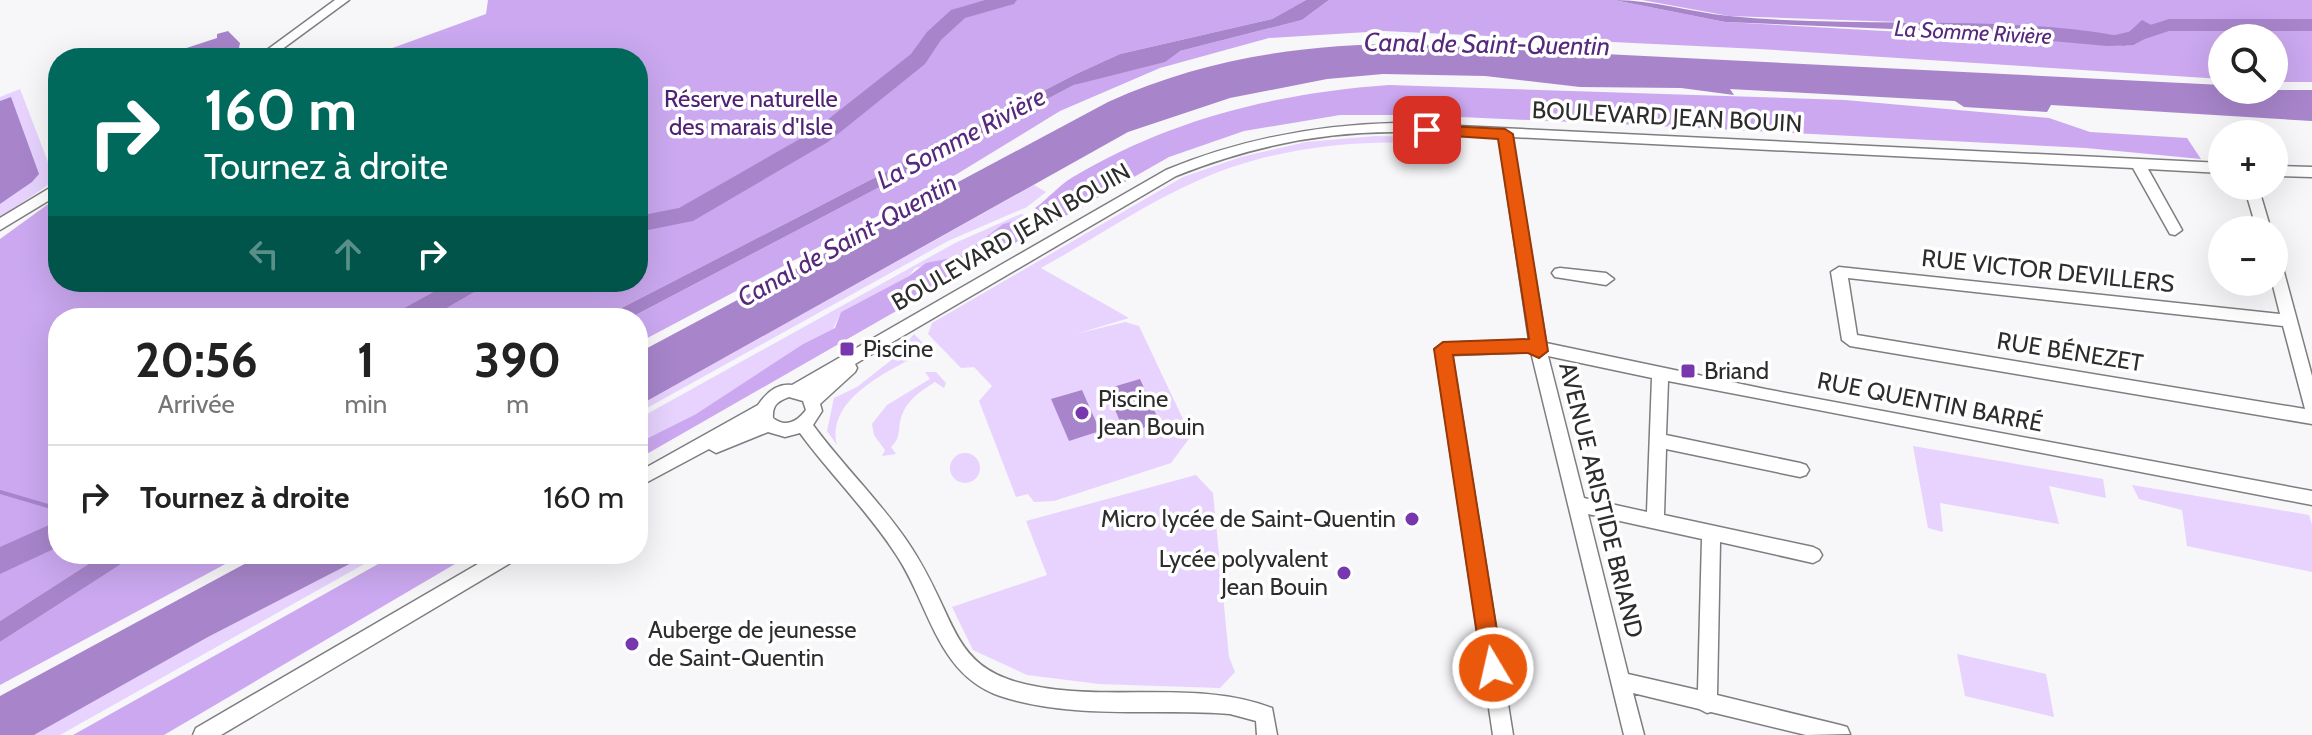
<!DOCTYPE html>
<html lang="fr">
<meta charset="utf-8">
<style>
body{margin:0;font-family:Cabin,sans-serif;background:#f6f6f6;color:#222;height:100vh;display:flex;flex-direction:column;font-size:30px;white-space:nowrap}
*{box-sizing:border-box;margin:0}
p{font-size:26px;color:#767676}
.icon{flex:none;width:44px;height:44px;fill:none;stroke:currentColor;stroke-width:2;stroke-linecap:round;stroke-linejoin:round}
.map{position:relative;flex:1;overflow:hidden}
.drawer{position:absolute;left:48px;top:308px;width:600px;height:256px;display:flex;flex-direction:column;background:#fff;border-radius:32px;box-shadow:0 8px 32px #0002}
.drawer>*{flex:none}
.guide{position:absolute;left:48px;top:48px;width:600px;height:244px;border-radius:32px;box-shadow:0 8px 32px #0002;background:#00695c;color:#fff;overflow:hidden}
.fabs{position:absolute;left:2208px;top:24px;display:grid;gap:16px}
.fabs a{display:grid;place-items:center;width:80px;height:80px;border-radius:50%;background:#fff;box-shadow:0 8px 32px #0002;font-size:40px}
.pin{position:absolute;display:grid;place-items:center;width:68px;height:68px;color:#fff;margin:-34px;border-radius:16px;box-shadow:0 4px 12px #0006}
.me{position:absolute;width:88px;margin:-44px;rotate:351deg;stroke-linejoin:round;filter:drop-shadow(0 0 6px #0008)}
.turn{display:flex;align-items:center;gap:28px;height:168px;padding:0 24px;font-size:36px}
.turn .icon{width:104px;height:104px;stroke-width:2.5}
.turn b{display:block;font-size:56px;line-height:68px}
.lanes{display:flex;align-items:center;height:76px;padding:0 24px;background:#0003;justify-content:center;gap:40px;direction:ltr}
.lanes .off{opacity:.35}
.eta{display:flex;justify-content:space-evenly;align-items:center;height:136px;text-align:center}
.eta b{font-size:48px;font-weight:700;line-height:56px}
ul{padding:0;list-style:none}
li{display:flex;align-items:center;gap:24px;height:104px;padding:0 24px;border-top:2px solid #e0e0e0}
li div{flex:1}
li b{display:block;font-size:30px}
li em{font-style:normal}
.map>svg:first-child{display:block}
.green{fill:#e7d3fe}
.forest{fill:#cba8f0}
.water{fill:#a885cb}
.lines{fill:none;stroke-linecap:round;stroke-linejoin:round}
.stream{stroke:#a885cb;stroke-width:4}
.river{fill:#a885cb;fill-rule:evenodd}
.minor-casing{stroke:#7e7d80;stroke-width:3}
.minor{fill:#fff;fill-rule:evenodd}
.route{fill:#ea580c;stroke:#983908;stroke-width:2}
.poi-dot{fill:#7837ac;stroke:#fff;stroke-width:3}
.labels{text-anchor:middle;stroke-width:7;stroke-linejoin:round;paint-order:stroke}
.far-water-label{font-size:22px;font-style:italic;fill:#57297d;stroke:#fff}
.park-label{font-size:24px;fill:#502174;stroke:#fff}
.street-label{font-size:24px;fill:#2e2d2e;stroke:#fff}
.poi-label{font-size:24px;fill:#2e2d2e;stroke:#fff;text-anchor:start}
.water-label{font-size:26px;font-style:italic;fill:#57297d;stroke:#fff}
</style>
<div class="map">
<svg width="2312" height="735" viewBox="0 0 2312 735">
<rect width="100%" height="100%" fill="#f7f6f9"/>
<g class="green">
<polygon points="20,89 55,180 0,218 0,97"/>
<path d="M1376,136L1413,137L1419,143C1344,140 1265,150 1197,181C1143,205 1092,240 1041,268L1129,318L1076,334L1125,322L1139,326L1191,436L1171,463L1054,501L1034,502L1028,494L1016,497L979,401L992,386L974,367L961,368L928,334L932,323L1183,177L1241,157L1306,142Z"/>
<polygon points="1034,185 1046,192 1027,207 948,241 638,413 638,406"/>
<polygon points="1021,214 1031,218 1003,224 961,256 915,268 909,276 841,312 833,329 803,344 696,414 638,443 638,419 955,243"/>
<path d="M914,334L929,349C896,368 825,396 837,445L827,431L834,398L857,387L894,358Z"/>
<path d="M925,372H936L946,383L944,388L935,382C919,392 904,402 900,422C898,434 900,438 891,447L896,454L882,456L885,450L874,435L872,424L887,405L930,379Z"/>
<polygon points="1913,446 2103,479 2106,498 2049,486 2059,524 1940,503 1943,532 1928,528"/>
<circle cx="965" cy="468" r="15"/>
<polygon points="1196,475 1213,493 1229,657 1235,672 1220,688 1099,684 1027,675 973,650 952,607 1047,575 1026,521"/>
<polygon points="2132,485 2309,515 2312,525 2312,572 2187,546 2182,510 2139,499"/>
<polygon points="369,554 382,554 60,735 34,735 208,637"/>
<polygon points="1957,654 2046,674 2054,717 1965,696"/>
</g>
<g class="forest">
<polygon points="488,0 1306,0 1272,19 1120,54 1076,74 602,318 58,318 58,554 104,554 0,621 0,239 58,197 58,282 638,282 638,58 365,58 486,14"/>
<polygon points="1329,0 1614,0 1725,22 2134,45 2160,30 2114,35 1957,24 1729,16 1642,0 2312,0 2312,82 2274,82 2274,38 2222,38 2222,79 1759,49 1384,31 1269,38 1160,68 1060,111 957,174 638,343 638,318 630,318 1074,85 1180,51 1302,20"/>
<path d="M1389,85L1845,100L2049,118L2090,132L2187,138L2201,159L2086,148L1638,125L1416,115H1340L1244,131L1169,157L1048,226L1043,224V217L1035,208C1048,199 1059,185 1073,177C1170,119 1277,93 1389,85Z"/>
<polygon points="1025,218 1031,218 1041,228 638,459 638,443 696,414 803,344 835,328 841,312 909,276 926,263 961,256 1003,224"/>
<polygon points="137,554 244,554 0,685 0,642"/>
<polygon points="396,554 472,554 164,735 73,735"/>
</g>
<g class="water">
<polygon points="1306,0 1329,0 1302,20 1180,51 1165,62 1074,85 630,318 602,318 1076,74 1120,54 1272,19"/>
<path d="M1614,0C1653,0 1690,12 1729,16C1857,29 1987,14 2114,35L2129,32L2142,20L2161,30L2134,45L2107,46L1940,31L1725,22Z"/>
<polygon points="228,31 240,43 237,58 156,58 217,38 217,34"/>
<path d="M1406,44L2222,85V90H2312V121L2051,105L2047,112L1964,107L1955,101L1730,89L1734,95L1681,88L1580,87L1485,76L1383,74L1327,79L1230,98L1128,132L638,406V353L1108,102C1203,59 1302,44 1406,44Z"/>
<polygon points="11,97 39,174 32,182 0,204 0,101"/>
<polygon points="1140,379 1160,423 1125,433 1106,389"/>
<polygon points="1082,390 1100,431 1069,441 1051,399"/>
<polygon points="104,554 137,554 0,642 0,621"/>
<polygon points="263,554 369,554 208,637 34,735 0,735 0,696"/>
</g>
<g class="lines">
<polyline class="stream" points="0,492 58,509"/>
<g class="river">
<polygon points="985,0 1017,0 1014,4 965,18 941,40 925,64 828,142 693,221 638,232 638,216 679,208 812,132 911,54 927,32 951,10"/>
<polygon points="2169,19 2312,19 2312,31 2169,31 2123,46 2113,40 2116,36"/>
<polygon points="452,282 484,282 481,288 429,318 395,318 399,311"/>
<polygon points="58,521 58,547 0,574 0,547"/>
</g>
<g class="minor-casing">
<g id="minor">
<polygon points="335,0 349,0 270,58 256,58"/>
<path d="M1396,123L2222,163V173L2148,169L2182,230L2175,235L2170,234L2133,168L1512,137L1546,343L1765,389L2312,491V505L1668,381L1666,435L1800,463L1806,465L1809,470L1806,475L1800,477L1666,449L1664,515L1813,547L1819,550L1822,555L1819,560L1813,563L1720,542L1717,695L1840,725L1847,727L1850,734L1806,735L1711,712L1707,713L1699,709L1633,693L1644,735H1624L1531,352L1452,355L1513,735H1493L1435,349L1443,343L1529,340L1499,137C1464,135 1428,131 1393,132C1318,132 1246,148 1176,176L855,364L857,368L855,372L820,404L822,411L813,425C843,466 881,502 909,544C967,631 943,681 1072,691C1138,696 1209,684 1272,708L1277,735H1257L1256,721L1230,714C1154,708 1073,720 1000,696C936,674 929,602 895,553C867,510 830,474 800,433L785,437L768,432L716,453L709,449L638,487V472L758,405C766,393 777,383 792,385L1166,170C1241,139 1316,125 1396,123ZM1548,356L1652,378L1647,512L1584,498ZM789,397L803,401L806,410C797,422 785,428 773,418C772,405 778,401 789,397ZM1588,514L1702,539L1698,690L1628,674Z"/>
<polygon points="2274,166 2312,167 2312,177 2274,176"/>
<polygon points="58,183 58,195 0,230 0,218"/>
<polygon points="2244,186 2258,186 2271,230 2257,230"/>
<path d="M2274,256L2281,261L2312,376V424L1850,346L1842,340L1831,272L1839,267L2280,314L2272,282H2274ZM1848,278L2283,326L2305,409L1857,335Z"/>
<polygon points="1560,268 1606,273 1614,279 1606,285 1555,277 1552,273 1555,269"/>
<polygon points="495,554 520,554 517,559 221,735 193,735 196,728"/>
</g>
</g>
<use href="#minor" class="minor"/>
</g>
<polygon class="route" points="1427,125 1505,129 1513,134 1548,351 1539,358 1528,353 1453,355 1503,668 1500,675 1493,678 1485,675 1482,668 1434,349 1443,342 1529,339 1498,139 1422,134 1419,130"/>
<g class="poi-dot">
<rect x="839" y="341" width="16" height="16" rx="4"/>
<rect x="1680" y="363" width="16" height="16" rx="4"/>
<circle cx="1082" cy="413" r="8"/>
<circle cx="1412" cy="519" r="8"/>
<circle cx="1344" cy="573" r="8"/>
<circle cx="632" cy="644" r="8"/>
</g>
<g class="labels">
<g class="far-water-label">
<text transform="translate(1973 32) rotate(3)" y="8">La Somme Rivière</text>
</g>
<g class="park-label">
<text x="751" y="107">Réserve naturelle<tspan x="751" dy="28">des marais d'Isle</tspan></text>
</g>
<g class="street-label">
<text transform="translate(1667 117) rotate(3)" y="8">BOULEVARD JEAN BOUIN</text>
<text transform="translate(1011 237) rotate(-30)" y="8">BOULEVARD JEAN BOUIN</text>
<text transform="translate(2048 271) rotate(6)" y="8">RUE VICTOR DEVILLERS</text>
<text transform="translate(2070 352) rotate(9)" y="8">RUE BÉNEZET</text>
<text transform="translate(1930 402) rotate(11)" y="8">RUE QUENTIN BARRÉ</text>
<text transform="translate(1601 500) rotate(76)" y="8">AVENUE ARISTIDE BRIAND</text>
</g>
<g class="poi-label">
<text x="863" y="357">Piscine</text>
<text x="1704" y="379">Briand</text>
<text x="1098" y="407">Piscine<tspan x="1098" dy="28">Jean Bouin</tspan></text>
<text x="1396" y="527" text-anchor="end">Micro lycée de Saint-Quentin</text>
<text x="1328" y="567" text-anchor="end">Lycée polyvalent<tspan x="1328" dy="28">Jean Bouin</tspan></text>
<text x="648" y="638">Auberge de jeunesse<tspan x="648" dy="28">de Saint-Quentin</tspan></text>
</g>
<g class="water-label">
<text transform="translate(1487 44) rotate(1)" y="9">Canal de Saint-Quentin</text>
<text transform="translate(961 138) rotate(-28)" y="9">La Somme Rivière</text>
<text transform="translate(847 240) rotate(-29)" y="9">Canal de Saint-Quentin</text>
</g>
</g>
</svg>
<div class="fabs">
<a><svg class="icon" aria-label="search" viewBox="0 0 24 24"><circle cx="10" cy="10" r="6"/><path d="M15 15l6 6"/></svg></a>
<a>+</a>
<a>−</a>
</div>
<div class="pin" style="left:1427px;top:130px;background:#d93025"><svg class="icon" aria-label="arrive" viewBox="0 0 24 24"><path d="M6 21V4h12l-3 4 3 4H6"/></svg></div>
<svg class="me" style="left:1493px;top:668px" viewBox="-20 -20 40 40"><circle r="17" fill="#ea580c" stroke="#fff" stroke-width="3"/><path d="M0-11L8 9 0 5-8 9z" fill="#fff"/></svg>
<div class="guide">
<div class="turn"><svg class="icon" aria-label="right" viewBox="0 0 24 24"><path d="M7 20v-9h11M14 6l5 5-5 5"/></svg><div><b>160 m</b>Tournez à droite</div></div>
<div class="lanes"><svg class="icon off" aria-label="left" viewBox="0 0 24 24"><path d="M17 20v-9H6M10 6l-5 5 5 5"/></svg><svg class="icon off" aria-label="ahead" viewBox="0 0 24 24"><path d="M12 20V5M6 11l6-6 6 6"/></svg><svg class="icon" aria-label="right" viewBox="0 0 24 24"><path d="M7 20v-9h11M14 6l5 5-5 5"/></svg></div>
</div>
<section class="drawer">
<div class="eta">
<div><b>20:56</b><p>Arrivée</p></div>
<div><b>1</b><p>min</p></div>
<div><b>390</b><p>m</p></div>
</div>
<ul>
<li><svg class="icon" aria-label="right" viewBox="0 0 24 24"><path d="M7 20v-9h11M14 6l5 5-5 5"/></svg><div><b>Tournez à droite</b></div><em>160 m</em></li>
</ul>
</section>
</div>
